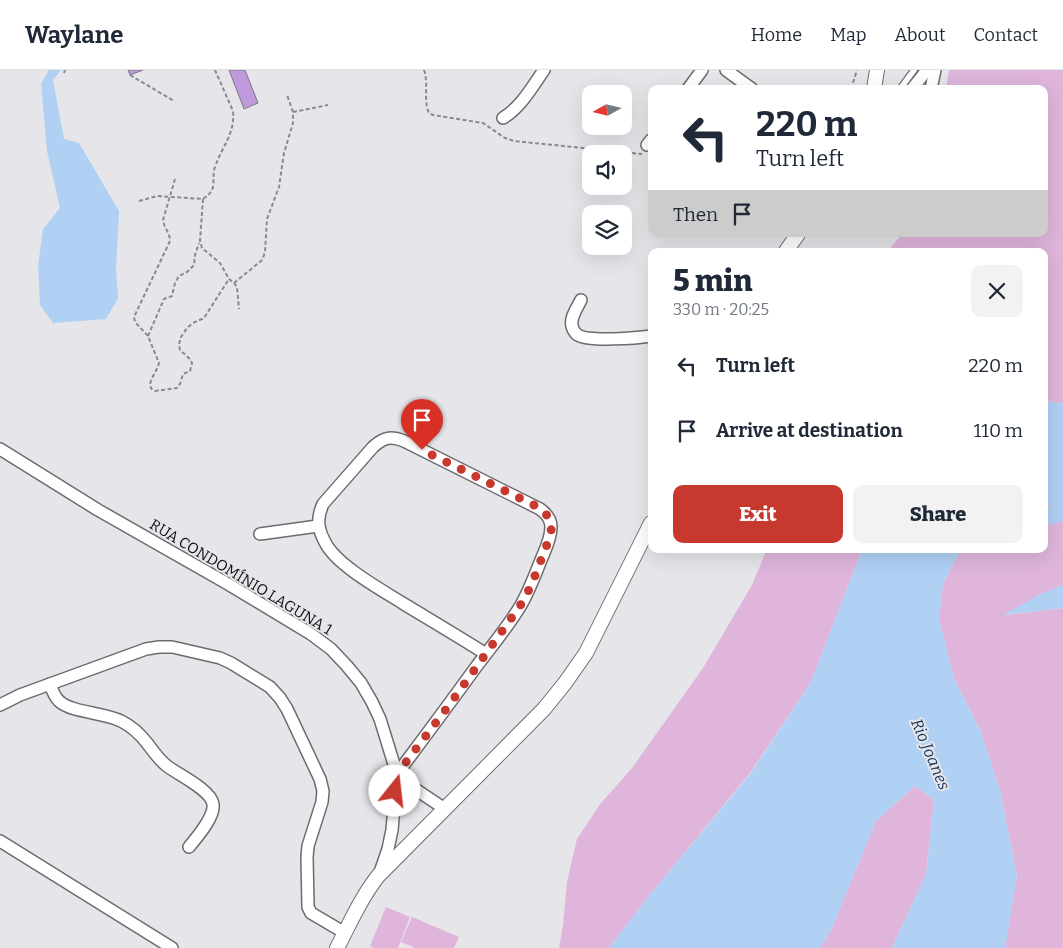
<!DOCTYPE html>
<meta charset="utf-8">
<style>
body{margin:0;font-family:Bitter,serif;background:#f2f2f3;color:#1f2937;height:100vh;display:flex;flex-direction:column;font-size:19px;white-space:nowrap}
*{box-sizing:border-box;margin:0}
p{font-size:16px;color:#747a83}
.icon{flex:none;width:28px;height:28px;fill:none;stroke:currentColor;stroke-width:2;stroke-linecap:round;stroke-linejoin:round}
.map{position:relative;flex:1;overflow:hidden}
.side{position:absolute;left:648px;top:178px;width:400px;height:305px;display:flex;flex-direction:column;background:#fff;border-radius:10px;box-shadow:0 5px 20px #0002}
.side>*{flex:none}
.top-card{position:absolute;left:648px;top:15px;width:400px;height:152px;border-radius:10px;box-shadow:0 5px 20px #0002;background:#fff;color:#1f2937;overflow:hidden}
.needle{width:32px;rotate:262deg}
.controls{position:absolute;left:582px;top:15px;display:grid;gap:10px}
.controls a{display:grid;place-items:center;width:50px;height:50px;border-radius:10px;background:#fff;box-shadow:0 5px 20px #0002;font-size:25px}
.pin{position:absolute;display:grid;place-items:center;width:42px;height:42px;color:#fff;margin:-51px -21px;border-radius:50% 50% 50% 0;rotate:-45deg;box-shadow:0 0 5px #0007}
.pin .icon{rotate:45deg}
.me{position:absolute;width:55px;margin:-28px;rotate:16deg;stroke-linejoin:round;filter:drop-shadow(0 0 4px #0008)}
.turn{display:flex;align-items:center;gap:18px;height:105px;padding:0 25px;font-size:22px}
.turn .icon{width:65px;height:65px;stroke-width:2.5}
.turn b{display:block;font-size:35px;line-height:42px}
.then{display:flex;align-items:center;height:48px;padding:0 25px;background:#0003;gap:10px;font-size:19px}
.round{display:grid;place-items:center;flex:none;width:52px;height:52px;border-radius:10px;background:#f2f2f3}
.summary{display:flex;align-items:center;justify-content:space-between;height:85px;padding:0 25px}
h1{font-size:30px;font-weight:800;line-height:38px}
.action{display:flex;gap:10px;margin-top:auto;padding:10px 25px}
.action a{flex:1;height:58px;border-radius:10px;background:#c7392f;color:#fff;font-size:20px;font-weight:800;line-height:58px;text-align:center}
.action a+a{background:#f2f2f3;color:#1f2937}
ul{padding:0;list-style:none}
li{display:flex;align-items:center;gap:15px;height:65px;padding:0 25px}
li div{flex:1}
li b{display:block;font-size:19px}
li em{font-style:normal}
header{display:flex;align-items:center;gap:30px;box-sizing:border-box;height:70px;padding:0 25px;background:#fff;border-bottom:1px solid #e0e1e3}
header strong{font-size:24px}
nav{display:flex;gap:28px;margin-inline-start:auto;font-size:18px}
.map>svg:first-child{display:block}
.green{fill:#dfb5db}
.water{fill:#b0d0f4}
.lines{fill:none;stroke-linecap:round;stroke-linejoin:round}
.river{stroke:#b0d0f4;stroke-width:18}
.building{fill:#c09add;stroke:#7b797d}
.service-casing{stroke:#6c6c6f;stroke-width:8}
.minor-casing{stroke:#6c6c6f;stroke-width:14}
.tertiary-casing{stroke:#6c6c6f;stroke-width:16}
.path{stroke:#8a8a8d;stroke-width:2;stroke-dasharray:4 2.5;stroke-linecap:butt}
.service{stroke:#fff;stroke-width:5.5}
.minor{stroke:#fff;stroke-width:11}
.tertiary{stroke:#fff;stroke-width:14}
.route{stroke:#c7392f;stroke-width:9;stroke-dasharray:0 16.2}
.labels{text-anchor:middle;stroke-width:4;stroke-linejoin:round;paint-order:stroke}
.street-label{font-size:15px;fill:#0f0f10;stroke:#e6e5ea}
.water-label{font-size:16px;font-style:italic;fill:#11385d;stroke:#e6e5ea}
</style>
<header>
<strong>Waylane</strong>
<nav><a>Home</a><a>Map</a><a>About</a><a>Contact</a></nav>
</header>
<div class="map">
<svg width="1063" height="878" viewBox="0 0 1063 878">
<rect width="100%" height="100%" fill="#e6e5ea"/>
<g class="green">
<polygon points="949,0 1063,0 1063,334 1044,330 1044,181 888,181 902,164 1044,164 1044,19 946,19"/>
<polygon points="1044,435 1055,435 1063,438 1063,515 1039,525 1005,545 1063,538 1063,878 1005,878 1017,806 1000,721 981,662 955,611 939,549 943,514 961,479 1044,479"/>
<polygon points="767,479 863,479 860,485 811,612 750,703 649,826 609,878 559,878 563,855 567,812 577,769 601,733 632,698 703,598 752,515"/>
<polygon points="915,716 934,730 926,804 892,878 820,878 831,860 876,751"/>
<polygon points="386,837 410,847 398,878 374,878 370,876"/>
<polygon points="412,847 459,867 454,878 415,878 401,872"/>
</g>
<g class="water">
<polygon points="49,0 61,0 53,10 64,69 79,73 119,141 116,199 118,228 106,249 53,253 40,235 38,196 43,159 60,138 47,81 41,14"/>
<polygon points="1044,330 1063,334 1063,438 1055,435 1044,435"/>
<polygon points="863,479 961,479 943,514 939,549 955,611 981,662 1000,721 1017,806 1005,878 892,878 926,804 934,730 915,716 876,751 831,860 820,878 609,878 649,826 750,704 811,612 860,485"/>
<polygon points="1063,515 1063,538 1003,545 1039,525"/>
</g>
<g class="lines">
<polyline class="river" points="1044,447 1063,442"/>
</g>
<g class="building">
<polygon points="128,0 143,0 130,5"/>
<polygon points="229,0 245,0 258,33 244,39"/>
</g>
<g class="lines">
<g class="service-casing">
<polyline id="service" points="900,19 914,0"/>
</g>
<g class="minor-casing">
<g id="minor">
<polyline points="726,0 752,19"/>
<polyline points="688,19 702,0"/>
<polyline points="912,19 927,0"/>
<polyline points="931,19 935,0"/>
<path d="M503,48C521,37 532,17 544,0"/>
<polyline points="647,75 651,70"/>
<path d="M581,230C577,238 568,250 573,259C574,261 576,264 578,265C588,272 638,268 651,266"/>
<polyline points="0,379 98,440 228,514 311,564 331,579 347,596 361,613 372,632 380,649 397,704 392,760 388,779 379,805"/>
<polyline points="260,464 318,456"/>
<path d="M50,614C52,620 55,627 59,631C72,643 103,642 121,651C131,656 140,664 147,673C153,681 159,690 167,696C179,705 211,720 213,734C215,747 197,767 189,777"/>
<polyline points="0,635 20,625 146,579 159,577 172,577 181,579 220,588 231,593 270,617 280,628 287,639 320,709 323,721 322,732 308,776 307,787 308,837 311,843 345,863"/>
<path d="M397,704C423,669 450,633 476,597C491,577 508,557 521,535C529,521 535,505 541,490C545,480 551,469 551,457C551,449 547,444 540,439L404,371C391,366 384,367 373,377L323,434C316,449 318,460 326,474C338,496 382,520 404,534C432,551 459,567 486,584"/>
<polyline points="397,704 409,715 445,739"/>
<polyline points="0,771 172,878"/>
</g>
</g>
<g class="tertiary-casing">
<g id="tertiary">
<polyline points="874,19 877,0"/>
<polyline points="786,181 798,164"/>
<path d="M337,878C350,853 361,828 378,806L544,639L565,613L586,583L651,453"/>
</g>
</g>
<g class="path">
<path d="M424,0C429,14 423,31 429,43L433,45L483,53L505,68L514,71L642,84"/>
<polyline points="64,3 65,0"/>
<polyline points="130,5 174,31"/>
<polyline points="851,19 857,0"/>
<polyline points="293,42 328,35"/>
<path d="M175,109L163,150C164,158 170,163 170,171L134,247L135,252L148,266L159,293C157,303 143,316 155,321L177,318L180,314L183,304L190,301L192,293L190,289L180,280L179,274L181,267L187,258L193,253L204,248L229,209"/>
<polyline points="203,129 200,171 202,178 220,193 229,209 234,213 237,217 239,239"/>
<path d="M139,131L157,126L203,129C207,126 210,124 212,120C215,113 212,105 215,97C222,76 235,65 233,41L215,0"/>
<polyline points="234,213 261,191 263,188 265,182 267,149 279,117 284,83 293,53 293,42 287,25"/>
<polyline points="148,266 164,229 172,226 175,213 179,206 187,202 194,195 195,185 199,173"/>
</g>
<use href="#service" class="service"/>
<use href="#minor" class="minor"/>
<use href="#tertiary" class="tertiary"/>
</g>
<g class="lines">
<path class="route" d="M395,721L397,704L450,634L520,536L531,516L551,464C552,452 549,446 540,438L422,380"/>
</g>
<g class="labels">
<g class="street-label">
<text transform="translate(241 507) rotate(31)" y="5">RUA CONDOMÍNIO LAGUNA 1</text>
</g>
<g class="water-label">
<text transform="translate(931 684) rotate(67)" y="6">Rio Joanes</text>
</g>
</g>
</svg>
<div class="controls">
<a><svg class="needle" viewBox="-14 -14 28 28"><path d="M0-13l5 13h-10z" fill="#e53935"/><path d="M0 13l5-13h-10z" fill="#747a83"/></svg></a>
<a><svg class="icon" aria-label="sound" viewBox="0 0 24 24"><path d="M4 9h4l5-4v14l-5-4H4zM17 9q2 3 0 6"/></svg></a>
<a><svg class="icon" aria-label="layers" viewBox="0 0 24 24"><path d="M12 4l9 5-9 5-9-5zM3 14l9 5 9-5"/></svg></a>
</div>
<div class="pin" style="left:422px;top:380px;background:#d93025"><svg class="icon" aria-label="arrive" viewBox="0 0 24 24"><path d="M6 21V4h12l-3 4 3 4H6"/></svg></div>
<svg class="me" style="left:395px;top:721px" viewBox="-20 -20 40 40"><circle r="19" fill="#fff"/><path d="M0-13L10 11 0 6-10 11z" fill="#c7392f"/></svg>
<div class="top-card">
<div class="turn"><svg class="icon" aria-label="left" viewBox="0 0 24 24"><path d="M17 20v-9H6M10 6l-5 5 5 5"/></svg><div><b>220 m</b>Turn left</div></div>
<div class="then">Then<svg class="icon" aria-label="arrive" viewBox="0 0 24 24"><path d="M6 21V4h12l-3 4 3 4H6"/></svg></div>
</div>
<section class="side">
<div class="summary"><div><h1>5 min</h1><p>330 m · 20:25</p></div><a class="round"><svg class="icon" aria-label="close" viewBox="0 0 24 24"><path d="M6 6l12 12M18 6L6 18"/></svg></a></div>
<ul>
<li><svg class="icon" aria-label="left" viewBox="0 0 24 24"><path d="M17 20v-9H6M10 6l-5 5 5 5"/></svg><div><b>Turn left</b></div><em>220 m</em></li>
<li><svg class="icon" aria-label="arrive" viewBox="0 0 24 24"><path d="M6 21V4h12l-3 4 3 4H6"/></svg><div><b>Arrive at destination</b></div><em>110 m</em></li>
</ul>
<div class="action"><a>Exit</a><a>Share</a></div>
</section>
</div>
